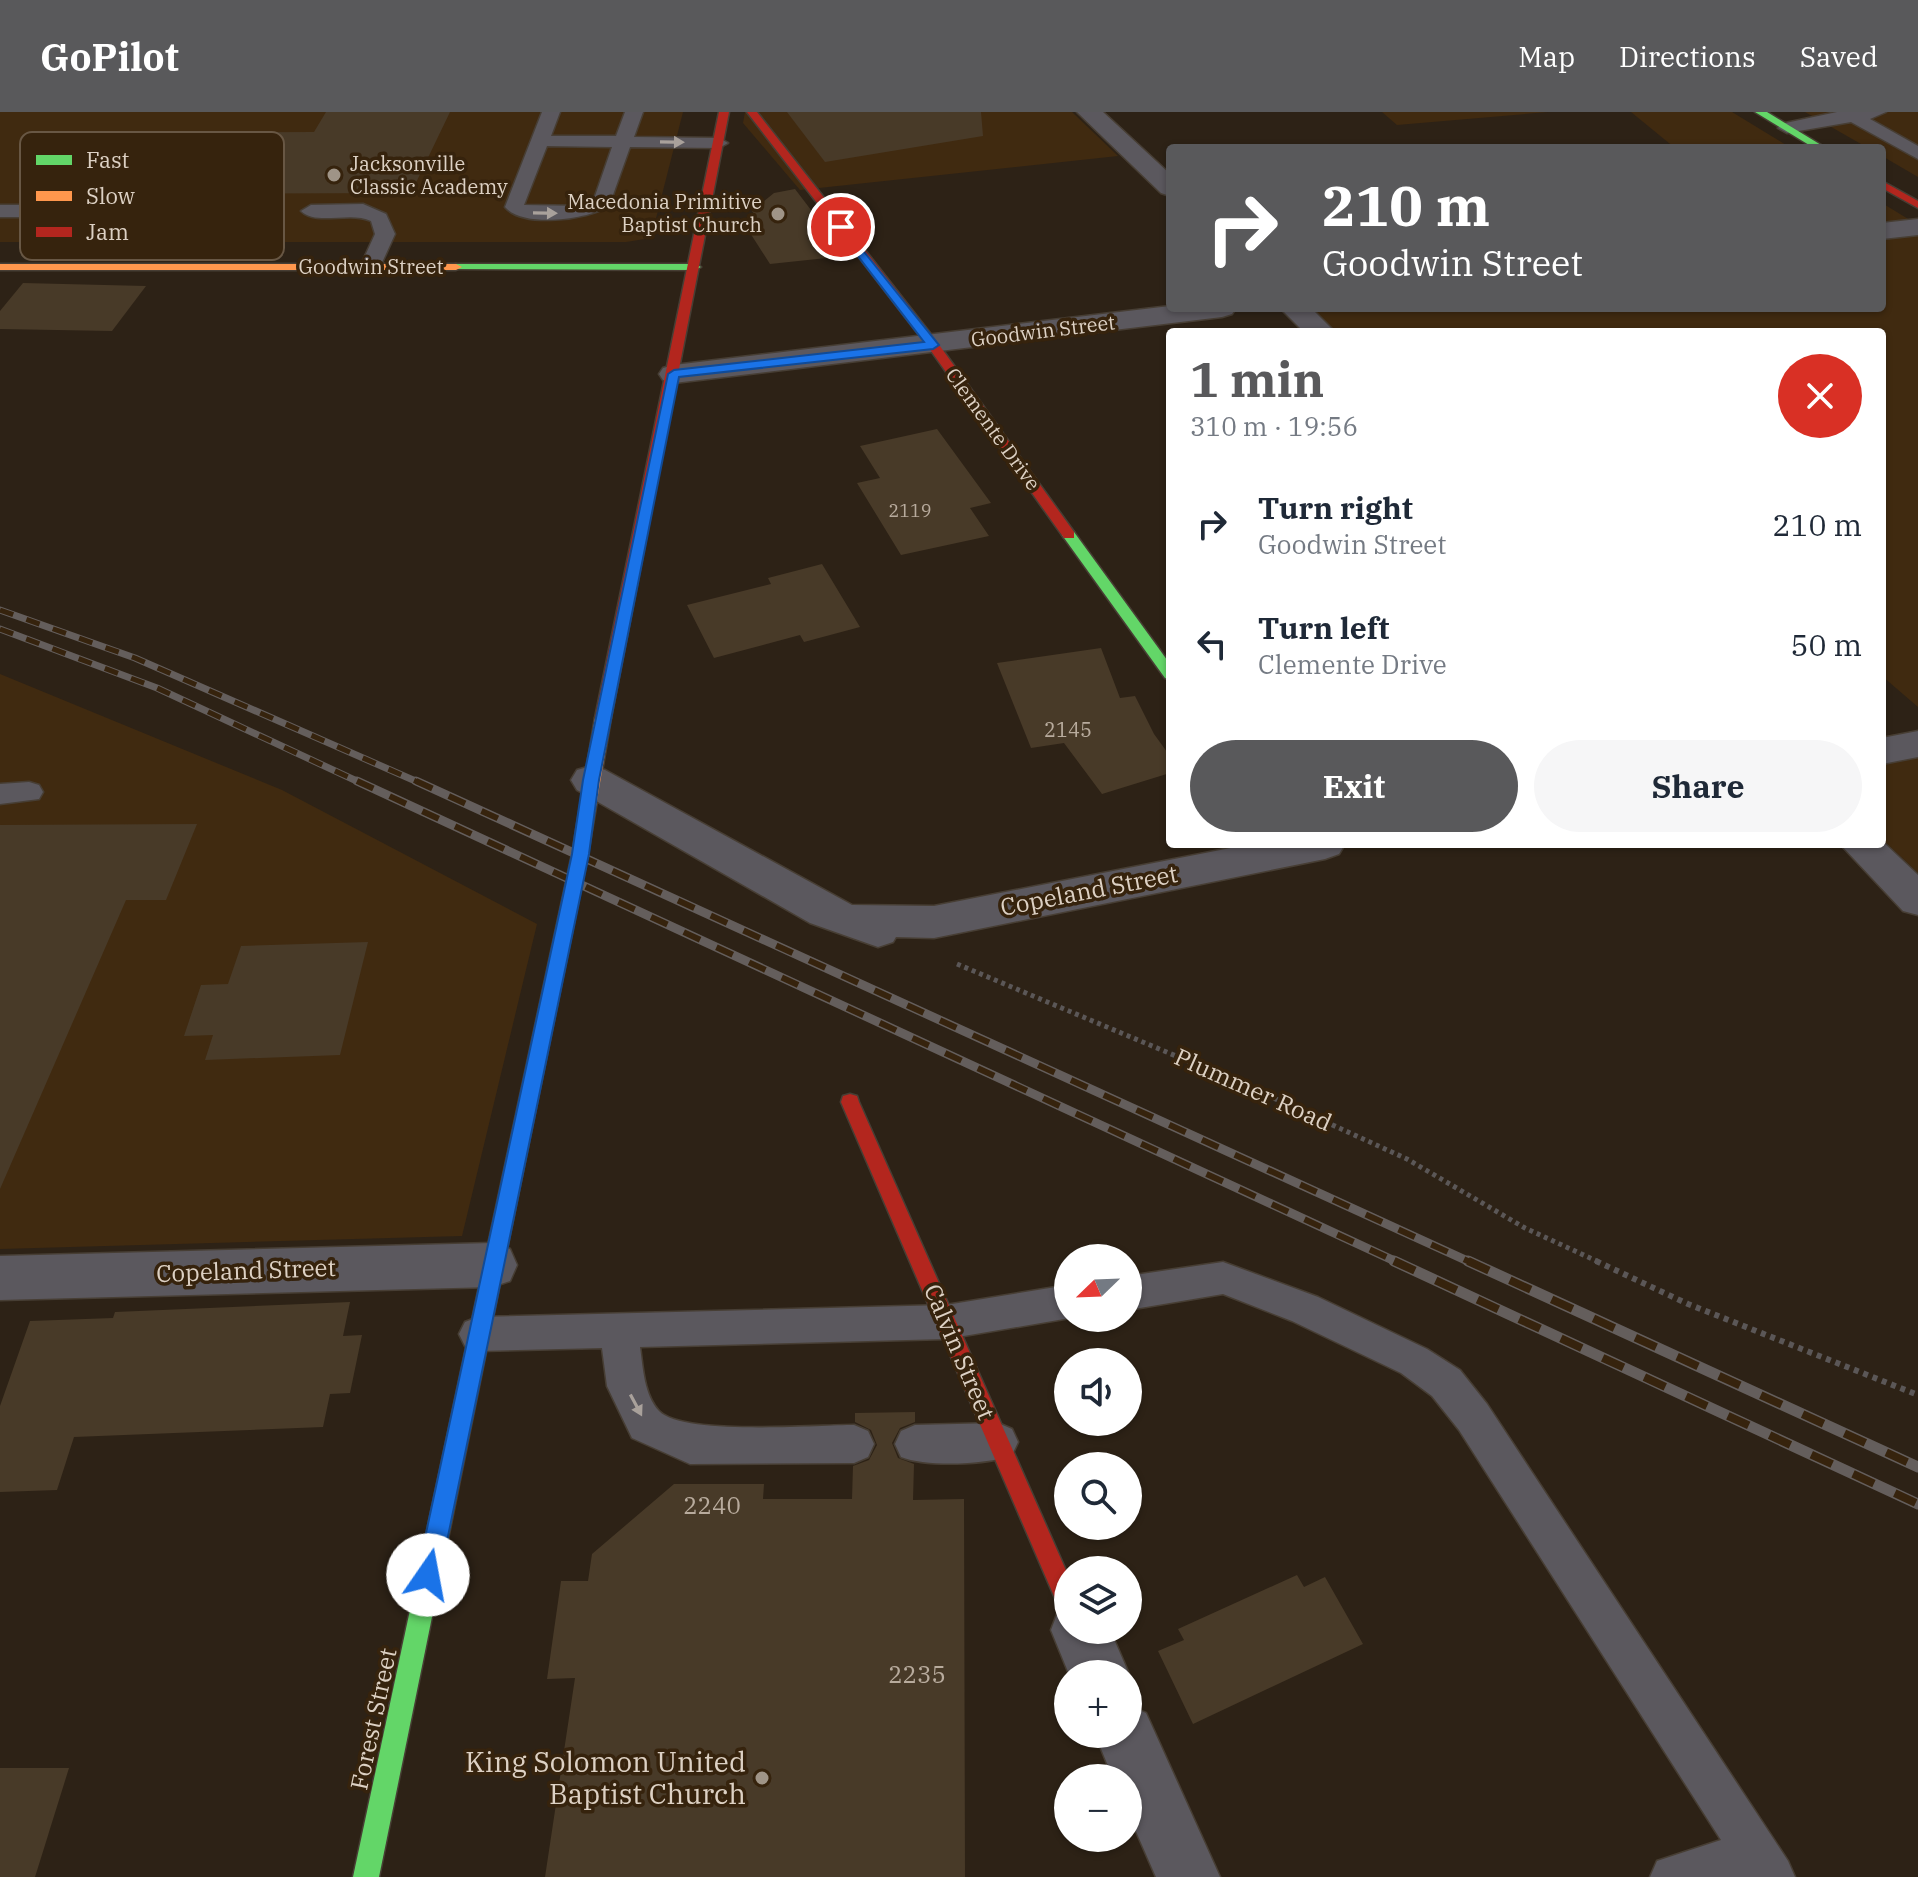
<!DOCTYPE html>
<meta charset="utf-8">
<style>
body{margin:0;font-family:"IBM Plex Serif",serif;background:#f6f6f7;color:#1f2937;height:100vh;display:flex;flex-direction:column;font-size:30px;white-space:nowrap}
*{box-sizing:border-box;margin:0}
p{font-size:26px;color:#747a83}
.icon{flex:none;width:44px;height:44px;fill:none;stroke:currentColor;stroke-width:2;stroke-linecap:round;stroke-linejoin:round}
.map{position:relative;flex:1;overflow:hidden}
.panel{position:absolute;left:1166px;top:216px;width:720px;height:520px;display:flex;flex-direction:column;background:#fff;border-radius:8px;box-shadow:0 2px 6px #0004}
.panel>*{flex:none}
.banner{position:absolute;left:1166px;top:32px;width:720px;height:168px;border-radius:8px;box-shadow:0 2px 6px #0004;background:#59595b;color:#fff;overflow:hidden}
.needle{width:52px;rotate:247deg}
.buttons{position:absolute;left:1054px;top:1132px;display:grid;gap:16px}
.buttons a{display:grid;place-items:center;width:88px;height:88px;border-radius:50%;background:#fff;box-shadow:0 2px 6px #0004;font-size:40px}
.pin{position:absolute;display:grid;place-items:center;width:68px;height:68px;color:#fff;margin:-34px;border:4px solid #fff;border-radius:50%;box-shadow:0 2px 8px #0007}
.me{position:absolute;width:88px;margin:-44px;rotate:12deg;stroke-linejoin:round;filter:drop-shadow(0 0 6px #0008)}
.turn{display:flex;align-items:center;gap:28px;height:168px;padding:0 24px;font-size:36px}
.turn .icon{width:104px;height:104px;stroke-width:2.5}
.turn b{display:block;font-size:56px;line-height:68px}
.round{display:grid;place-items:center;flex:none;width:84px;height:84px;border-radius:42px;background:#f6f6f7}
.head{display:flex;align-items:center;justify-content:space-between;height:136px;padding:0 24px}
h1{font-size:48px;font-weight:700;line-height:60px;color:#59595b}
.action{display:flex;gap:16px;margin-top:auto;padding:16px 24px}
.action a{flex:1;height:92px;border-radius:48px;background:#59595b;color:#fff;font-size:32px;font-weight:700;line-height:92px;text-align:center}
.action a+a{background:#f6f6f7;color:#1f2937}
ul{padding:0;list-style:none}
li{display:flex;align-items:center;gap:24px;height:120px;padding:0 24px}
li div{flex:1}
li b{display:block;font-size:30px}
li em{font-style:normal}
header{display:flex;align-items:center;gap:48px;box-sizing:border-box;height:112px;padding:0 40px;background:#59595b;color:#fff}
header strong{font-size:38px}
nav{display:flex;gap:44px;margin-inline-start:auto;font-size:28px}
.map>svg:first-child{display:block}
.built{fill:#402a10}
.building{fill:#483a28}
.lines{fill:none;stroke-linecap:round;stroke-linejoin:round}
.lane-casing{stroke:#473e34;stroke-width:3}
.street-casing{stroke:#473e34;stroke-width:3}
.fast-casing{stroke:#473e34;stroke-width:3}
.slow-casing{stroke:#473e34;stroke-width:3}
.jam-casing{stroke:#473e34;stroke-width:3}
.path-far1{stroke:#5b5757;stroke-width:5;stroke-dasharray:4 4;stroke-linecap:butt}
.path{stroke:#5b5757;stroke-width:6;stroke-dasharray:5 5;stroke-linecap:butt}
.lane{fill:#5b585e;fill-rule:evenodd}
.street{fill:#5b585e;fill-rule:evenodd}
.fast{fill:#63d668;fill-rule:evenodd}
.slow{fill:#ff974d;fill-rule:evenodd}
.jam{fill:#b3261e;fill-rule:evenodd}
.rail-far2-casing{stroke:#645e5c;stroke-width:7}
.rail-far1-casing{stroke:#645e5c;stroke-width:9}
.rail-casing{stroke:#645e5c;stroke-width:11}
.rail-far2{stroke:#36230d;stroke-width:5;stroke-dasharray:14;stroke-linecap:butt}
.rail-far1{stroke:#36230d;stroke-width:6;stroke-dasharray:18;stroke-linecap:butt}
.rail{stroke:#36230d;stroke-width:8;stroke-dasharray:23;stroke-linecap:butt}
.oneway{fill:#a9a19b}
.route{fill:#1a73e8;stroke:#114b97;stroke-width:2}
.poi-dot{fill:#9f9487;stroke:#36230d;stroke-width:3}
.labels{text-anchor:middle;stroke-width:7;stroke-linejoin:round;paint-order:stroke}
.far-number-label{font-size:18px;fill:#b8ab9d}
.far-poi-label{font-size:20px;fill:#ddd1c4;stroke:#36230d;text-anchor:start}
.far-street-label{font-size:20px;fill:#ddd1c4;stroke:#36230d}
.number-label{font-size:20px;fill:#b8ab9d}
.street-label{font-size:24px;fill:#ddd1c4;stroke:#36230d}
.near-number-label{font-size:24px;fill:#b8ab9d}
.near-poi-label{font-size:28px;fill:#ddd1c4;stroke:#36230d;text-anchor:end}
.key{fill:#36230d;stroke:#685744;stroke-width:2}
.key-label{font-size:22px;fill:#ddd1c4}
</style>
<header>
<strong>GoPilot</strong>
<nav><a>Map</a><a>Directions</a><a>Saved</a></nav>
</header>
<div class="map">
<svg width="1918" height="1765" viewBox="0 0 1918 1765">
<rect width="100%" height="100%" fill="#2d2216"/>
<g class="built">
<polygon points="0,0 683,0 651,126 626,130 0,130"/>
<polygon points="745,0 1072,0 1118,44 800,78 743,11"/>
<polygon points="1382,0 1548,0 1397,13"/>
<polygon points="1631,0 1732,0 1791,36 1675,36"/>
<polygon points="1805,0 1918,0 1918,65 1882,44 1882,36 1868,36"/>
<polygon points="1882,91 1918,113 1918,595 1882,564 1882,220 1336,220 1310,196 1882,196"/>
<polygon points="0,562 282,678 537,812 462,1124 0,1137"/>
<polygon points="1918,619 1918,761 1882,727 1882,624"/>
</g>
<g class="building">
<polygon points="326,0 450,0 411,81 85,82 90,75 37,75 81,21 314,20"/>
<polygon points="787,0 981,0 983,24 825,50"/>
<polygon points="795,77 824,115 836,145 770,152 745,113 759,110 752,99 774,81"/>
<polygon points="23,171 146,174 112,219 0,217 0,199"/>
<polygon points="937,317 991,391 970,396 989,424 901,443 857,371 880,366 860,334"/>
<polygon points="822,452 860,515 804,530 800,523 714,546 687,493 771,472 768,466"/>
<polygon points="1101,536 1120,586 1135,584 1154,622 1170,644 1170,661 1102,682 1064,631 1031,636 997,551"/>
<polygon points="197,712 166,788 126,788 0,1077 0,713"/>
<polygon points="368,830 340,943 205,948 213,923 184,924 201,873 228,872 241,834"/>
<polygon points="350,1190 343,1224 362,1223 350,1281 330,1282 323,1315 74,1325 57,1378 0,1380 0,1294 30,1209 113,1206 115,1200"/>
<polygon points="915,1300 915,1310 900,1316 892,1331 898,1346 914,1352 913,1388 964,1387 965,1765 545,1765 575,1566 547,1567 561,1469 588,1469 592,1442 674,1372 764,1372 763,1387 852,1387 853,1354 869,1348 877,1333 871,1318 855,1310 855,1301"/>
<polygon points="1297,1463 1304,1475 1325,1465 1363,1532 1193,1612 1158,1539 1184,1528 1178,1517"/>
<polygon points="0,1656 69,1656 35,1765 0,1765"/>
</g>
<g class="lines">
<g class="lane-casing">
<g id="lane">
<path d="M542,0H560L551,24H616L625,0H643L634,25L719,26L728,31L719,36L630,35L609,94C587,108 523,116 505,95ZM547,34L612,35L594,87L583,94L524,93Z"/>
<polygon points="1837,0 1886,0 1870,7 1918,34 1918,47 1851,10 1787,21 1778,16 1781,12"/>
<path d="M363,92L386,102L395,122L380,155L370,161L360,155L375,122L371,109C351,99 316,114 301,99L311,93Z"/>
<polygon points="0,93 271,93 281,99 271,105 0,105"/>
<polygon points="29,670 39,673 43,680 39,687 0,692 0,672"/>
<polygon points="1223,1150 1318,1185 1427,1237 1460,1258 1487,1292 1788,1749 1795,1765 1650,1765 1657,1749 1721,1728 1459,1318 1432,1284 1401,1261 1292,1209 1223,1182 1128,1198 1128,1164"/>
<path d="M1068,1173L1070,1206L946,1227L640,1235C643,1256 644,1283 659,1299C683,1324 816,1313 854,1313L868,1319L874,1332L868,1345L854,1351L690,1352L632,1326L607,1274L602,1236L478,1239L465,1234L459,1222L465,1210L478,1205L946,1193Z"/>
<path d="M998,1311L1012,1317L1018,1330L1012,1343C987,1353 926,1355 901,1345L895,1332L901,1319L915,1313Z"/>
</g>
</g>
<g class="street-casing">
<g id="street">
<polygon points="1077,0 1103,0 1170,62 1170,84 1161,81"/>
<polygon points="1918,107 1918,123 1882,127 1882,111"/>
<polygon points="1170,194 1236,196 1232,202 1222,205 674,271 663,268 659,262 663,256 674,253"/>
<polygon points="1280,196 1311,196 1335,220 1304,220"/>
<polygon points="1918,619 1918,645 1882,652 1882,626"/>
<polygon points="591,654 605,658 852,793 934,794 1251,732 1345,732 1339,742 1325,747 934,826 896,825 893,830 878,835 810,811 577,678 571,668 577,658"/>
<polygon points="1882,729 1918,763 1918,803 1903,799 1840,732 1882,732"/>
<polygon points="492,1131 510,1137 517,1153 510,1169 492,1175 0,1188 0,1144"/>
<polygon points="1068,1494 1068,1518 1110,1518 1129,1562 1128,1564 1069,1562 1051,1518 1059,1497"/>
<polygon points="1128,1593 1146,1601 1220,1765 1156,1765 1128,1701 1128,1666 1113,1666 1095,1622 1128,1622"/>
</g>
</g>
<g class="fast-casing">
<g id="fast">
<polygon points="1755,0 1767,0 1826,36 1814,36"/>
<polygon points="456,152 695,152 701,155 695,158 452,157 452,153"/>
<polygon points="1069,419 1074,420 1170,552 1170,568 1165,566 1062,423"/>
<polygon points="496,1133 503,1136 506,1142 379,1765 353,1765 486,1142 489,1136"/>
</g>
</g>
<g class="slow-casing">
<g id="slow">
<polygon points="0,152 456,152 462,155 456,158 0,158"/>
<polygon points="603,601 611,606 588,742 506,1142 503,1148 496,1151 489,1148 486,1142 572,742 595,606"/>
</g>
</g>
<g class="jam-casing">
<g id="jam">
<polygon points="719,0 729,0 611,606 603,611 595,606"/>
<polygon points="747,0 757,0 937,230 1074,420 1074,426 1064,426 929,236"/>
<polygon points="1882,69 1918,89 1918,96 1882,76"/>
<polygon points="850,982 857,984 859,990 1068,1463 1068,1502 1060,1498 841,990 843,984"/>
</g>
</g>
<polyline class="path-far1" points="957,852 1245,973 1407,1047 1525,1116 1601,1151"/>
<polyline class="path" points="1596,1149 1688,1192 1918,1283"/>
<use href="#lane" class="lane"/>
<use href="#street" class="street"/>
<use href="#fast" class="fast"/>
<use href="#slow" class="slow"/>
<use href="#jam" class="jam"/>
<g class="rail-far2-casing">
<g id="rail-far2">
<polyline points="0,498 135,546 420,671"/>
<polyline points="0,517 157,576 361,671"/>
</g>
</g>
<g class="rail-far1-casing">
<g id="rail-far1">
<polyline points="357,669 1399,1151"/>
<polyline points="416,669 1472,1151"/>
</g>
</g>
<g class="rail-casing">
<g id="rail">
<polyline points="1394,1149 1918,1392"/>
<polyline points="1468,1149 1918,1355"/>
</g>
</g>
<use href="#rail-far2" class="rail-far2"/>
<use href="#rail-far1" class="rail-far1"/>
<use href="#rail" class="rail"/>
</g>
<defs><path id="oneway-solid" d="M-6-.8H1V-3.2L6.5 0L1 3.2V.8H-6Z" transform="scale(2)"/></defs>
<g class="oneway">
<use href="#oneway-solid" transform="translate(672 30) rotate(1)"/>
<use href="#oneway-solid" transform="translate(545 101) rotate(1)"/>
<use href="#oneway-solid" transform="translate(636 1293) rotate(62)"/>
</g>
<polygon class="route" points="841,111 939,233 933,237 679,265 599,668 589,742 440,1463 437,1472 428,1475 420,1472 417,1463 572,742 583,668 668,262 674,258 924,230 837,117"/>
<g class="poi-dot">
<circle cx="334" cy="63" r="8"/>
<circle cx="778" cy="102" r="8"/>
<circle cx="762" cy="1666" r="8"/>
</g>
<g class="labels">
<g class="far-number-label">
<text x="910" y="405">2119</text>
</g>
<g class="far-poi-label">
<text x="350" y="59">Jacksonville<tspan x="350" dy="23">Classic Academy</tspan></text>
<text x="762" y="97" text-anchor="end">Macedonia Primitive<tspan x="762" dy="23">Baptist Church</tspan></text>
</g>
<g class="far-street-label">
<text x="371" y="162">Goodwin Street</text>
<text transform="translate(1043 219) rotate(-7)" y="7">Goodwin Street</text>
<text transform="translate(993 317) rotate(54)" y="7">Clemente Drive</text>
</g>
<g class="number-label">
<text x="1068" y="625">2145</text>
</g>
<g class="street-label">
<text transform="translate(1089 779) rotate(-11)" y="8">Copeland Street</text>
<text transform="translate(1253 978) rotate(24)" y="8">Plummer Road</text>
<text transform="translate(246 1159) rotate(-2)" y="8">Copeland Street</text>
<text transform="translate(959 1240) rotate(67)" y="8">Calvin Street</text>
<text transform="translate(374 1607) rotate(-78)" y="8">Forest Street</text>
</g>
<g class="near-number-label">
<text x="712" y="1402">2240</text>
<text x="917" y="1571">2235</text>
</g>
<g class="near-poi-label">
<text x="746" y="1660">King Solomon United<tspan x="746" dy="32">Baptist Church</tspan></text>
</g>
</g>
<rect x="20" y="20" width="264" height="128" rx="12" class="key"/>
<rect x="36" y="43" width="36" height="10" fill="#63d668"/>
<rect x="36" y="79" width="36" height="10" fill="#ff974d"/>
<rect x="36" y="115" width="36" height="10" fill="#b3261e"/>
<g class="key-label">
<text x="86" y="56">Fast</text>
<text x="86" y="92">Slow</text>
<text x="86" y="128">Jam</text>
</g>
</svg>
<div class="buttons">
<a><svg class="needle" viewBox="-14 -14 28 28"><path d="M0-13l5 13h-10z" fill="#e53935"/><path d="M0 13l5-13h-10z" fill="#747a83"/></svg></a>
<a><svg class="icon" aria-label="sound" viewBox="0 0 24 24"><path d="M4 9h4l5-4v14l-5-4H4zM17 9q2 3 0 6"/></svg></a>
<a><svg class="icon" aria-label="search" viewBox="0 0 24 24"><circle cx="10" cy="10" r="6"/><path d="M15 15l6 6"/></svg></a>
<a><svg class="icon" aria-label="layers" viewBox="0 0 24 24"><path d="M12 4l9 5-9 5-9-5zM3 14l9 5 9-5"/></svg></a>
<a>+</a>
<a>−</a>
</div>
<div class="pin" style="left:841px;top:115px;background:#d93025"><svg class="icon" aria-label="arrive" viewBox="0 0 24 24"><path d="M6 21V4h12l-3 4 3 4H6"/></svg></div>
<svg class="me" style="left:428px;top:1463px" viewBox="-20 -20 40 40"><circle r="19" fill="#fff"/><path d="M0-13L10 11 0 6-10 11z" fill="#1a73e8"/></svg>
<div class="banner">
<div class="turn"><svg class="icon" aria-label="right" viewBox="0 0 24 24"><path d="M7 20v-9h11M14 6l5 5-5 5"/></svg><div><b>210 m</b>Goodwin Street</div></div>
</div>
<section class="panel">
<div class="head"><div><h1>1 min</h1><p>310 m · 19:56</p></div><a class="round" style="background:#d93025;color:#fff"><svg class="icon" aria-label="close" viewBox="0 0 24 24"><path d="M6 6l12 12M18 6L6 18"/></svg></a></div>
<ul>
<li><svg class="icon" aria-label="right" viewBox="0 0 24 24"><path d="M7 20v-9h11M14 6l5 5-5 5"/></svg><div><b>Turn right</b><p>Goodwin Street</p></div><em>210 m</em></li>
<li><svg class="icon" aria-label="left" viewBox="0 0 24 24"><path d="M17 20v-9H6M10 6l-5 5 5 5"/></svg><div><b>Turn left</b><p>Clemente Drive</p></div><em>50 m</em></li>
</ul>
<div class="action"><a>Exit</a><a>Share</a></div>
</section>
</div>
